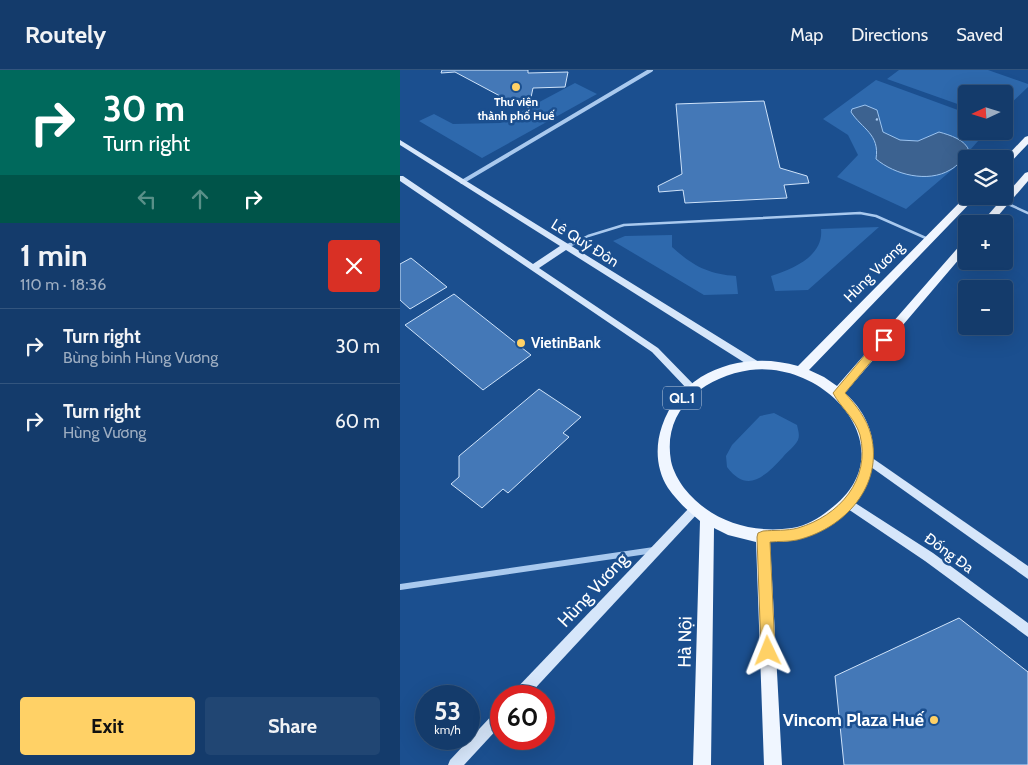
<!DOCTYPE html>
<meta charset="utf-8">
<style>
body{margin:0;font-family:Cabin,sans-serif;background:#214673;color:#f1f3f6;height:100vh;display:flex;flex-direction:column;font-size:19px;white-space:nowrap}
*{box-sizing:border-box;margin:0}
p{font-size:16px;color:#9dadc1}
.icon{flex:none;width:28px;height:28px;fill:none;stroke:currentColor;stroke-width:2;stroke-linecap:round;stroke-linejoin:round}
.map{position:relative;flex:1;overflow:hidden}
.side{display:flex;flex-direction:column;background:#143b6b;width:400px}
.side>*{flex:none}
.guide{background:#00695c;color:#fff;overflow:hidden}
.needle{width:32px;rotate:266deg}
.controls{position:absolute;left:558px;top:15px;display:grid;gap:10px}
.controls a{display:grid;place-items:center;width:55px;height:55px;border-radius:5px;background:#143b6b;box-shadow:0 5px 20px #0002,0 0 0 1px #33557e;font-size:25px}
.speed{position:absolute;left:15px;top:615px;display:flex;gap:10px;font-size:25px;font-weight:700;text-align:center}
.speed>*{display:grid;place-content:center;width:65px;height:65px;border-radius:50%;background:#143b6b;box-shadow:0 5px 20px #0002,0 0 0 1px #33557e;line-height:1}
.speed small{font-size:12px;font-weight:400}
.speed .limit{border:8px solid #d22;background:#fff;color:#111}
.pin{position:absolute;display:grid;place-items:center;width:42px;height:42px;color:#fff;margin:-21px;border-radius:10px;box-shadow:0 2px 8px #0006}
.me{position:absolute;width:55px;margin:-28px;rotate:358deg;stroke-linejoin:round;filter:drop-shadow(0 0 4px #0008)}
.turn{display:flex;align-items:center;gap:18px;height:105px;padding:0 20px;font-size:22px}
.turn .icon{width:65px;height:65px;stroke-width:2.5}
.turn b{display:block;font-size:35px;line-height:42px}
.lanes{display:flex;align-items:center;height:48px;padding:0 20px;background:#0003;justify-content:center;gap:25px;direction:ltr}
.lanes .off{opacity:.35}
.round{display:grid;place-items:center;flex:none;width:52px;height:52px;border-radius:5px;background:#214673}
.summary{display:flex;align-items:center;justify-content:space-between;height:85px;padding:0 20px}
h1{font-size:30px;font-weight:700;line-height:38px}
.button{display:flex;gap:10px;margin-top:auto;padding:10px 20px}
.button a{flex:1;height:58px;border-radius:5px;background:#ffd166;color:#111;font-size:20px;font-weight:700;line-height:58px;text-align:center}
.button a+a{background:#214673;color:#f1f3f6}
ul{padding:0;list-style:none}
li{display:flex;align-items:center;gap:15px;height:75px;padding:0 20px;border-top:1px solid #33557e}
li div{flex:1}
li b{display:block;font-size:19px}
li em{font-style:normal}
header{display:flex;align-items:center;gap:30px;box-sizing:border-box;height:70px;padding:0 25px;background:#143b6b;border-bottom:1px solid #33557e}
header strong{font-size:24px}
nav{display:flex;gap:28px;margin-inline-start:auto;font-size:18px}
main{display:flex;flex:1;min-height:0}
.map>svg:first-child{display:block}
.green{fill:#2e69ad}
.water{fill:#3c6290;stroke:#9cc4f0}
.building{fill:#4478b7;stroke:#cfe3fa}
.lines{fill:none;stroke-linecap:round;stroke-linejoin:round}
.path{stroke:#a9c9ee;stroke-width:2.5;stroke-dasharray:2 2.5;stroke-linecap:butt}
.lane-far1{stroke:#a9c9ee;stroke-width:2.5}
.lane{stroke:#a9c9ee;stroke-width:4}
.street-far1{stroke:#a9c9ee;stroke-width:4}
.street{stroke:#a9c9ee;stroke-width:6}
.secondary{fill:#d6e6fa;fill-rule:evenodd}
.primary{fill:#f0f6ff;fill-rule:evenodd}
.route{fill:#ffd166;stroke:#a68842}
.poi-dot{fill:#ffd166;stroke:#1b4f8f;stroke-width:2}
.labels{text-anchor:middle;stroke-width:5;stroke-linejoin:round;paint-order:stroke}
.far-poi-label{font-size:12px;font-weight:bold;fill:#fff;stroke:#1b4f8f}
.shield{fill:#1b4f8f;stroke:#bbcadd;stroke-width:1}
.shield-label{font-size:14px;font-weight:bold;fill:#fff}
.street-label{font-size:15px;fill:#fff;stroke:#1b4f8f}
.poi-label{font-size:15px;font-weight:bold;fill:#fff;stroke:#1b4f8f;text-anchor:start}
.near-street-label{font-size:18px;fill:#fff;stroke:#1b4f8f}
.near-poi-label{font-size:18px;font-weight:bold;fill:#fff;stroke:#1b4f8f;text-anchor:end}
</style>
<header>
<strong>Routely</strong>
<nav><a>Map</a><a>Directions</a><a>Saved</a></nav>
</header>
<main>
<section class="side">
<div class="guide">
<div class="turn"><svg class="icon" aria-label="right" viewBox="0 0 24 24"><path d="M7 20v-9h11M14 6l5 5-5 5"/></svg><div><b>30 m</b>Turn right</div></div>
<div class="lanes"><svg class="icon off" aria-label="left" viewBox="0 0 24 24"><path d="M17 20v-9H6M10 6l-5 5 5 5"/></svg><svg class="icon off" aria-label="ahead" viewBox="0 0 24 24"><path d="M12 20V5M6 11l6-6 6 6"/></svg><svg class="icon" aria-label="right" viewBox="0 0 24 24"><path d="M7 20v-9h11M14 6l5 5-5 5"/></svg></div>
</div>
<div class="summary"><div><h1>1 min</h1><p>110 m · 18:36</p></div><a class="round" style="background:#d93025;color:#fff"><svg class="icon" aria-label="close" viewBox="0 0 24 24"><path d="M6 6l12 12M18 6L6 18"/></svg></a></div>
<ul>
<li><svg class="icon" aria-label="right" viewBox="0 0 24 24"><path d="M7 20v-9h11M14 6l5 5-5 5"/></svg><div><b>Turn right</b><p>Bùng binh Hùng Vương</p></div><em>30 m</em></li>
<li><svg class="icon" aria-label="right" viewBox="0 0 24 24"><path d="M7 20v-9h11M14 6l5 5-5 5"/></svg><div><b>Turn right</b><p>Hùng Vương</p></div><em>60 m</em></li>
</ul>
<div class="button"><a>Exit</a><a>Share</a></div>
</section>
<div class="map">
<svg width="628" height="695" viewBox="0 0 628 695">
<rect width="100%" height="100%" fill="#1b4f8f"/>
<g class="green">
<polygon points="499,0 588,0 628,14 628,17 604,40 604,24 566,24 566,37 487,9"/>
<polygon points="476,10 566,43 566,61 587,61 553,99 506,139 437,107 458,85 448,65 423,49"/>
<polygon points="175,13 197,24 82,88 19,51 34,44 53,54 100,53"/>
<path d="M479,157L408,220L375,221L371,206C393,199 424,186 421,159Z"/>
<path d="M272,165V177C293,196 308,204 336,206L338,224L304,225L213,171L225,166Z"/>
<path d="M374,343L397,355C398,360 400,365 398,370C395,376 387,382 383,387C366,405 348,425 327,397L326,386L332,375L360,346Z"/>
</g>
<path class="water" d="M465,35L477,40L483,62L500,70L518,71L539,62C550,65 566,70 569,81C564,87 558,96 550,100C528,113 495,105 476,89C480,64 462,59 451,42L452,39Z"/>
<g class="building">
<polygon points="42,0 128,0 128,3 168,2 165,17 133,18 130,32 99,34 100,26 55,2 41,3"/>
<polygon points="364,31 380,98 407,106 409,113 384,115 387,128 285,133 283,120 259,122 258,116 282,104 276,34"/>
<polygon points="11,188 47,217 10,239 0,230 0,194"/>
<polygon points="54,224 131,285 83,320 5,255"/>
<polygon points="139,319 181,347 163,363 169,367 108,423 103,419 82,438 51,414 59,407 59,386"/>
<polygon points="559,548 628,602 628,695 444,695 435,606"/>
</g>
<g class="lines">
<polyline class="path" points="476,49 480,51"/>
<g class="lane-far1">
<polyline points="606,133 628,143"/>
<polyline points="174,173 188,166 224,155 460,143 476,146 528,169"/>
</g>
<polyline class="lane" points="165,177 176,172"/>
<polyline class="street-far1" points="62,112 251,0"/>
<polyline class="street" points="0,517 254,480"/>
<g class="secondary">
<polygon points="0,70 359,292 361,295 359,298 353,298 166,180 139,198 258,278 297,318 295,321 289,321 252,282 0,111 0,106 3,106 133,194 160,176 0,75"/>
<polygon points="468,385 628,496 628,509 464,392 463,389 464,386"/>
<polygon points="449,429 533,483 628,553 628,567 525,491 445,437 444,434 445,431"/>
<polygon points="294,435 298,437 300,440 298,443 128,626 113,626 114,621 290,437"/>
<polygon points="101,639 101,655 64,695 48,695 50,690 96,641"/>
</g>
<g class="primary">
<polygon points="628,66 628,74 607,96 604,97 604,89 625,67"/>
<polygon points="628,102 628,111 591,154 580,154 625,103"/>
<path d="M566,126H577L409,300L424,307L437,316L562,173L566,172V181L445,323C512,383 449,476 370,472L382,695H364L356,472L328,465L314,458L311,695H293L300,451C288,441 277,431 268,418C256,399 255,376 262,356C281,300 344,280 398,296ZM350,300C428,290 508,382 429,440C419,448 406,456 392,458C351,464 310,451 284,418C279,411 273,401 271,391C262,340 303,307 350,300Z"/>
</g>
</g>
<path class="route" d="M484,266L489,270L487,272L445,323C456,335 467,349 471,365C484,416 444,459 397,470C388,472 378,471 370,472L375,581L373,586L368,588L363,586L361,581L357,467L358,463L363,461C374,460 387,461 398,458C439,446 471,410 460,365C455,348 441,338 433,323L480,267Z"/>
<g class="poi-dot">
<circle cx="116" cy="17" r="5"/>
<circle cx="121" cy="273" r="5"/>
<circle cx="534" cy="650" r="5"/>
</g>
<g class="labels">
<g class="far-poi-label">
<text x="116" y="36">Thư viện<tspan x="116" dy="14">thành phố Huế</tspan></text>
</g>
<rect class="shield" x="263" y="316.5" width="38" height="23" rx="4"/>
<g class="shield-label">
<text x="282" y="333">QL.1</text>
</g>
<g class="street-label">
<text transform="translate(185 173) rotate(32)" y="5">Lê Quý Đôn</text>
<text transform="translate(474 202) rotate(-45)" y="5">Hùng Vương</text>
<text transform="translate(549 483) rotate(36)" y="5">Đống Đa</text>
</g>
<g class="poi-label">
<text x="131" y="278">VietinBank</text>
</g>
<g class="near-street-label">
<text transform="translate(193 520) rotate(-47)" y="6">Hùng Vương</text>
<text transform="translate(285 572) rotate(-89)" y="6">Hà Nội</text>
</g>
<g class="near-poi-label">
<text x="524" y="656">Vincom Plaza Huế</text>
</g>
</g>
</svg>
<div class="controls">
<a><svg class="needle" viewBox="-14 -14 28 28"><path d="M0-13l5 13h-10z" fill="#e53935"/><path d="M0 13l5-13h-10z" fill="#9dadc1"/></svg></a>
<a><svg class="icon" aria-label="layers" viewBox="0 0 24 24"><path d="M12 4l9 5-9 5-9-5zM3 14l9 5 9-5"/></svg></a>
<a>+</a>
<a>−</a>
</div>
<div class="speed"><div>53<small>km/h</small></div><div class="limit">60</div></div>
<div class="pin" style="left:484px;top:270px;background:#d93025"><svg class="icon" aria-label="arrive" viewBox="0 0 24 24"><path d="M6 21V4h12l-3 4 3 4H6"/></svg></div>
<svg class="me" style="left:368px;top:581px" viewBox="-20 -20 40 40"><path d="M0-17L14 15 0 8-14 15z" fill="#ffd166" stroke="#fff" stroke-width="4"/></svg>
</div>
</main>
